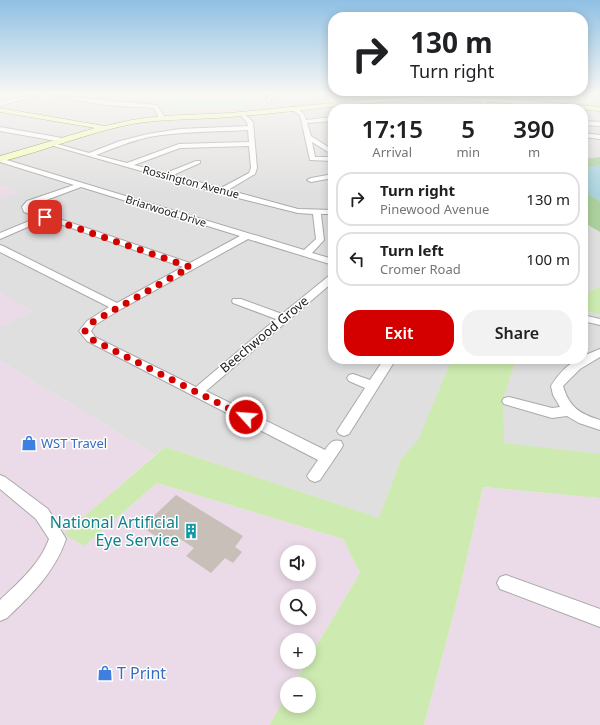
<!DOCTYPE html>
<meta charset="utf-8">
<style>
body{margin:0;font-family:"Noto Sans",sans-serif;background:#f2f2f2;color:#202124;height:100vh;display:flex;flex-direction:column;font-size:15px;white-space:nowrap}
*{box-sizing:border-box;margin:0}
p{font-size:13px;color:#757577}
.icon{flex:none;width:22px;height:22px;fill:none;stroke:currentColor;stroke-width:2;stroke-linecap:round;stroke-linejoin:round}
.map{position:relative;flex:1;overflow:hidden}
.panel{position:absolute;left:328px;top:104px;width:260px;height:260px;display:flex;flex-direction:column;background:#fff;border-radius:16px;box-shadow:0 2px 10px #0003}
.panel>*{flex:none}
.top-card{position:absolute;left:328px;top:12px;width:260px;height:84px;border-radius:16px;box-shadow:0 2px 10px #0003;background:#fff;color:#202124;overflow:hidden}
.buttons{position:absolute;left:280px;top:545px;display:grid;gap:8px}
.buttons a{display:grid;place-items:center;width:36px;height:36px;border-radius:50%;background:#fff;box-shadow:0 2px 10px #0003;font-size:20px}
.pin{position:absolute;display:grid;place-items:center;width:34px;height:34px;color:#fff;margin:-17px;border-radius:8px;box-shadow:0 2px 6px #0006}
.me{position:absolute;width:44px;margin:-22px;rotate:296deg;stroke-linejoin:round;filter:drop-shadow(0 0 3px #0008)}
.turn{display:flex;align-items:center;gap:14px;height:84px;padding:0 16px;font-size:18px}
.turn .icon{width:52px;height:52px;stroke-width:2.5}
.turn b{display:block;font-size:28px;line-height:34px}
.eta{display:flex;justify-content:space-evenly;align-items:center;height:68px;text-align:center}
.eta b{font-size:24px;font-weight:600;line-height:28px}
.cta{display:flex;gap:8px;margin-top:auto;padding:8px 16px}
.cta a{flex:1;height:46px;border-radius:16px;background:#d40000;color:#fff;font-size:16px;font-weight:600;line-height:46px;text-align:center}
.cta a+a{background:#f2f2f2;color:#202124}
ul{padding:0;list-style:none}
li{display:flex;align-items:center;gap:12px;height:54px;margin:0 8px 6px;padding:0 8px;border:2px solid #e0e0e0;border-radius:16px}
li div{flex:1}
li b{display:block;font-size:15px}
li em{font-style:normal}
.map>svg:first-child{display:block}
.residential{fill:#e0dfdf;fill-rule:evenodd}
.industrial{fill:#ebdbe8;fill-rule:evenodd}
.grass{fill:#cdebb0}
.forest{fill:#add19e}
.park{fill:#c8facc}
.water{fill:#aad3df}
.building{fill:#c7bfb8}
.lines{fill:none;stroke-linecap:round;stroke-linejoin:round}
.street-casing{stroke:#a9a9a9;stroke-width:2}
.secondary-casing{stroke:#707d05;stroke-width:1}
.street{fill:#fff;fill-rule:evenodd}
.secondary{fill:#f7fabf;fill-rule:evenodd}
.route{stroke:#d40000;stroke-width:7;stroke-dasharray:0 12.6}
.labels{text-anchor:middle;stroke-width:3;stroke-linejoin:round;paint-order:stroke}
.far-street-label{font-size:11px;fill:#222;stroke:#fff}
.street-label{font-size:13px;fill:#222;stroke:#fff}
.shop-label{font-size:13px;fill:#366cbe;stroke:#fff;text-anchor:start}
.near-culture-label{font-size:16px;fill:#0d838f;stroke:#fff;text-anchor:end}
.near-shop-label{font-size:16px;fill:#366cbe;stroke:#fff;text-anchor:start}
</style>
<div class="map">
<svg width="600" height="725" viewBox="0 0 600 725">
<rect width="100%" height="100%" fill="#f2efe9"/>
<path class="residential" d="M0,95H600V498L401,459L379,519L165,447L155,455L0,361V327L32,311L0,293V199L19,192L0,185ZM333,109H583V359H333Z"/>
<g class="industrial">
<polygon points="0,185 20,192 0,199"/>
<polygon points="0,293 32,311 0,327"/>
<path d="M0,361L155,455L65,534L84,546L157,483L343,539L360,573L309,658V640H287V662H307L294,684H287V695L269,725H0ZM287,552H309V574H287ZM287,596H309V618H287Z"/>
<polygon points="483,487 600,498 600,725 424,725 456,605"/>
</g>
<g class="grass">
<polygon points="527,95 600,95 600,108 527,101"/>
<polygon points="600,287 600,314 583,310 583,294"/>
<polygon points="452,359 516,359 503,399 504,443 600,454 600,498 483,487 456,605 424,725 269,725 287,695 287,706 309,706 309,684 294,684 307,662 309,662 309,658 360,573 343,539 157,483 84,546 64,534 165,447 379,518 401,459 418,440"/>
</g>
<g class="forest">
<polygon points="600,157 600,165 583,169 583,159"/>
<polygon points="583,191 600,201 600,232 583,222"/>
</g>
<path class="park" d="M109,95H249L243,107H241L186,108L165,111L180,106C174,98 120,97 108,96Z"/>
<polygon class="water" points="600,165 600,201 583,191 583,169"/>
<polygon class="building" points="176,495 243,536 235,547 242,552 233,563 225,558 211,573 186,556 194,548 174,535 166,543 142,527"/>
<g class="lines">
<g class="street-casing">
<g id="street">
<polygon points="30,95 38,95 0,106 0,102"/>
<polygon points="51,95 156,105 158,106 165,118 160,119 154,108 104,105"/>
<polygon points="272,95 280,95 271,98 271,102 267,102 267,97"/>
<polygon points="325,95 329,95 340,104 335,105"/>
<polygon points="484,99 486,100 486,109 480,109 482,100"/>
<path d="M291,107C299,107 304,113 306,120L333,117V121L307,123L311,136L333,150V155L312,142L315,157H333V161L310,160L300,115L291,109Z"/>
<path d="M242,112L253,122L257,168L255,174L228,190L298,209L333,210V214H321L324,240L312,253L333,259V265L248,239L121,309L95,325L91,331L95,337L196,387L276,319L233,303L232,301L233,299H241L282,314L330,275L333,274V282L206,391L325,450C330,443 332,439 341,441L343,445L341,449L320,480L315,482L310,480L307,476L318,460L87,341L79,331L87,321L109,307L0,252V245L3,246L117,303L183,267L46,219L0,239V233L39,217L24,212L22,207L27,201L74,185L0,162V158L304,250L316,239L313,214L298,213L218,193L47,144L50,142L89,153L120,141L148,134L180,129L248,126L247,122L239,114ZM248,130L249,142L179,144L127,163L96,155C114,148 131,141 149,137C182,131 215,132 248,130ZM249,146L251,168L249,173L221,188L173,175L200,163V161H196L166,173L134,165L180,148ZM81,187L240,236L190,263L30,209L33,205Z"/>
<polygon points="583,121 600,122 600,126 583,125"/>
<polygon points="0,127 62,138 65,140 62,142 0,131"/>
<polygon points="583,133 600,135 600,139 583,137"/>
<polygon points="333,174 333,178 311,182 307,180 311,178"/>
<polygon points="583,315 600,319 600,325 583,321"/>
<path d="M600,349V357L580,369L563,386C569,407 580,414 600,420V430L579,423L567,416L552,418L504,404L502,401L504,398L509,397L552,408L560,407L553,395L551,386C557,376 571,359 583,359V356Z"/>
<polygon points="384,359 396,359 349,434 344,436 339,434 337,431 365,388 349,381 347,378 349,375 353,374 370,380"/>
<path d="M0,475L5,477L48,509L66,539C55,572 31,595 7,618L0,621V600C19,582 40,564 49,539L36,519L0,489Z"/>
<polygon points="506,575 600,609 600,627 500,589 497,583 500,577"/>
</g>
</g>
<g class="secondary-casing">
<path id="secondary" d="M433,96L496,98L600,107V111C546,107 489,100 433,100C369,100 306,111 242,116C205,120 168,118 132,124C87,133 44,151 0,162V156L95,128L0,112V108L105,126L132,120L160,116L230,113L362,100Z"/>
</g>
<use href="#street" class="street"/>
<use href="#secondary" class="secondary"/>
</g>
<linearGradient id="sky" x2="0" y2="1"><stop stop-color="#8fc0e4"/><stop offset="0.48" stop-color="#f9f8f5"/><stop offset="1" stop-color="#f9f8f5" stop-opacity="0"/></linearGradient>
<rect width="600" height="196" fill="url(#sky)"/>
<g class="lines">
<polyline class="route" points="45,217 190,267 91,323 85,331 91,339 246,417"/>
</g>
<defs>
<g id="shop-bare" transform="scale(1.2)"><path d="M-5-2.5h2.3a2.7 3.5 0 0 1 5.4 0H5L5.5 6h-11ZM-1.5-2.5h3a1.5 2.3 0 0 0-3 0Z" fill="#3f7fe0" stroke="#fff" stroke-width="2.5" paint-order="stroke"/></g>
<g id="building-bare" transform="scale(1.2)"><path d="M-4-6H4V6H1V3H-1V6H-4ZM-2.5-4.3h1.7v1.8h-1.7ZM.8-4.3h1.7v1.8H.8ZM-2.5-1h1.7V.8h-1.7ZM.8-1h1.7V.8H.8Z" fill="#0f9aa8" stroke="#fff" stroke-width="2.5" paint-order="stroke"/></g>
</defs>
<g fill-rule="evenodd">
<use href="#shop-bare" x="29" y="443"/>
<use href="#building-bare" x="191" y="531"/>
<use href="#shop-bare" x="105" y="673"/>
</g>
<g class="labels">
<g class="far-street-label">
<text transform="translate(191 182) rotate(15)" y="4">Rossington Avenue</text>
<text transform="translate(166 211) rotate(17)" y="4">Briarwood Drive</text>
</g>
<g class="street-label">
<text transform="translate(264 334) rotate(-40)" y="5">Beechwood Grove</text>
</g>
<g class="shop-label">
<text x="41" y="448">WST Travel</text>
</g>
<g class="near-culture-label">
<text x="179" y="528">National Artificial<tspan x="179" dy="18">Eye Service</tspan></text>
</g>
<g class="near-shop-label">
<text x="117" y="679">T Print</text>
</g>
</g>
</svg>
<div class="buttons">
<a><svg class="icon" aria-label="sound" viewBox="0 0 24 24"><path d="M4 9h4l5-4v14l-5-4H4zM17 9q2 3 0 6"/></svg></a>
<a><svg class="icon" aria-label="search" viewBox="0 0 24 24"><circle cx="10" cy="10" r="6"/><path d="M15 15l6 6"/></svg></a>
<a>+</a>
<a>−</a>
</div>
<div class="pin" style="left:45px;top:217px;background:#d93025"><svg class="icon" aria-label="arrive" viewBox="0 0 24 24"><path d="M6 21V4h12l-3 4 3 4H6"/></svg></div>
<svg class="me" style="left:246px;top:417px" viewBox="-20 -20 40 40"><circle r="17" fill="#d40000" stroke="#fff" stroke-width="3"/><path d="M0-11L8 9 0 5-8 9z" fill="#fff"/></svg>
<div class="top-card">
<div class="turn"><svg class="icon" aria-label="right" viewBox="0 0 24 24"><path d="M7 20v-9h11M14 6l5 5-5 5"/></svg><div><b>130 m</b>Turn right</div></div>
</div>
<section class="panel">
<div class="eta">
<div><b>17:15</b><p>Arrival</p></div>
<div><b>5</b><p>min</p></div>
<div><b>390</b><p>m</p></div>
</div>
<ul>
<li><svg class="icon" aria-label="right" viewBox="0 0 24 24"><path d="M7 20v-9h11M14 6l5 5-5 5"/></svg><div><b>Turn right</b><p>Pinewood Avenue</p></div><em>130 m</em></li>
<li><svg class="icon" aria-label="left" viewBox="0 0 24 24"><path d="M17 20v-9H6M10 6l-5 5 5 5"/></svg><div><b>Turn left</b><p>Cromer Road</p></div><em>100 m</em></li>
</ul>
<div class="cta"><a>Exit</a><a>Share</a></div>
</section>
</div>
